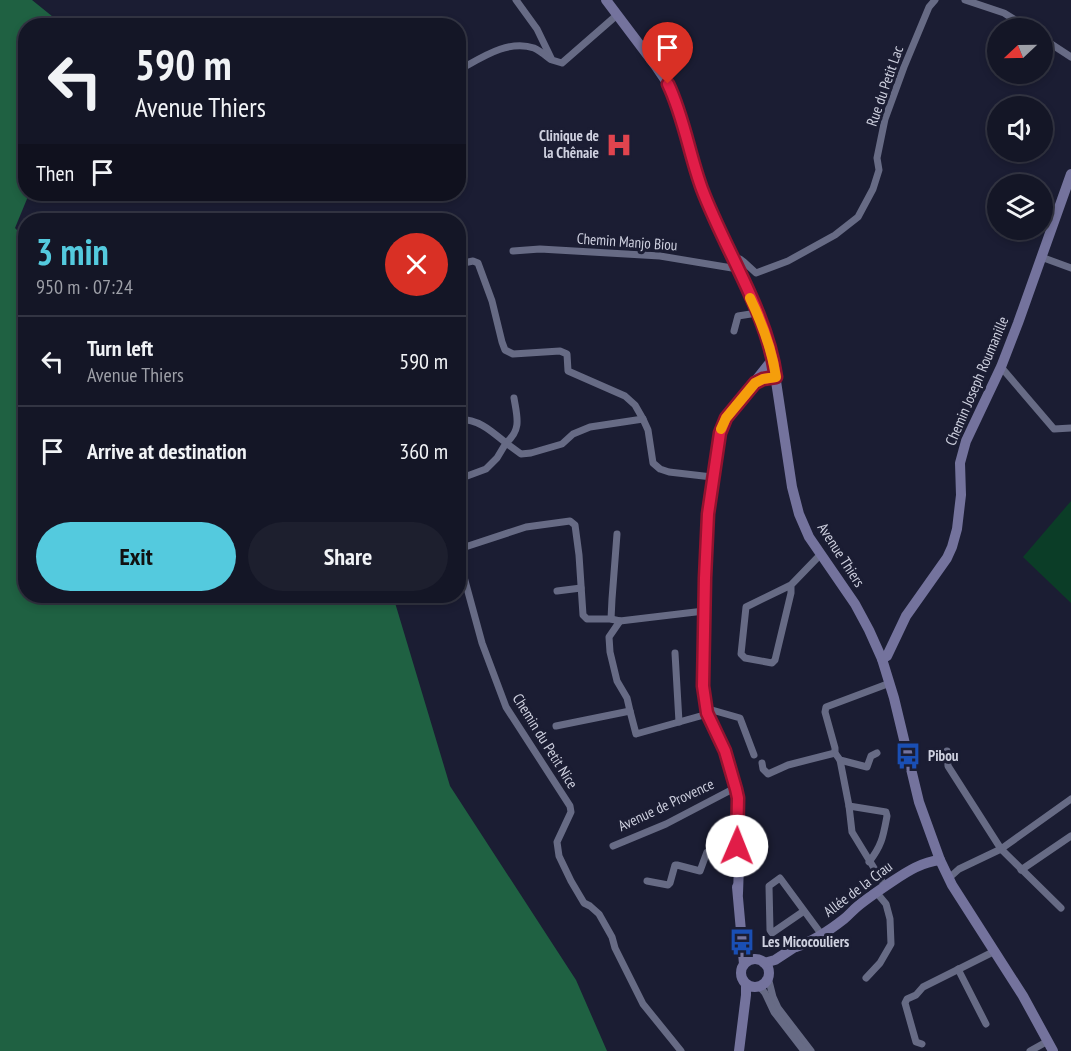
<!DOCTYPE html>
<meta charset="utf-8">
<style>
body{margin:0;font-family:"PT Sans Narrow",sans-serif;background:#1d1f2e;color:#f1f3f6;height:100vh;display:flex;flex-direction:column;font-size:22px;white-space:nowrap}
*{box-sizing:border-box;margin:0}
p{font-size:20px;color:#9d9fa7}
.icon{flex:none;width:33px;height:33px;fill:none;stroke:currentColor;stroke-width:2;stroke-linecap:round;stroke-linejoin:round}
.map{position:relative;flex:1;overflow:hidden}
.drawer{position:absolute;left:18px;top:213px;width:448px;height:390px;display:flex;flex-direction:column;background:#141626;border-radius:24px;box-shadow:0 3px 9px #0003,0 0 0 2px #333543}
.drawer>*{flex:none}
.guide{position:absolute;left:18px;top:18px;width:448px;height:183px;border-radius:24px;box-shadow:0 3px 9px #0003,0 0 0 2px #333543;background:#141626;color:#f1f3f6;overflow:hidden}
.needle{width:39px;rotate:248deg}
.tools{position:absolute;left:987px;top:18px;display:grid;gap:12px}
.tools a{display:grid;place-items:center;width:66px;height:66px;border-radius:50%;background:#141626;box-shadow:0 3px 9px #0003,0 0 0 2px #333543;font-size:30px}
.pin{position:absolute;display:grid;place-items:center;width:51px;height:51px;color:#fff;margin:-62px -26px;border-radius:50% 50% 50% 0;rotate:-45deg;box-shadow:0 0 6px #0007}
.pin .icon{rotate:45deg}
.me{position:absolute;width:66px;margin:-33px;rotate:1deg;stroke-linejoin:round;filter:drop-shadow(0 0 4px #0008)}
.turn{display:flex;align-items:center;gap:21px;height:126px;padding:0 18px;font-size:27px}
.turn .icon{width:78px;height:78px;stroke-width:2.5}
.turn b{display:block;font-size:42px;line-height:51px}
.then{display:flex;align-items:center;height:57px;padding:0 18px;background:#0003;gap:12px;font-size:22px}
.round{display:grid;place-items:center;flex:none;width:63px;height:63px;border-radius:32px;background:#1d1f2e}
.head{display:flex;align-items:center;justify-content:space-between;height:102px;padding:0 18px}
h1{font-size:36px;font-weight:600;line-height:45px;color:#54cade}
.primary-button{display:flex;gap:12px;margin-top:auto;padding:12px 18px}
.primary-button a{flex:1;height:69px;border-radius:36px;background:#54cade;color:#111;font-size:24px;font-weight:600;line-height:69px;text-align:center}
.primary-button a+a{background:#1d1f2e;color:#f1f3f6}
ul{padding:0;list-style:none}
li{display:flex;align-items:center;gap:18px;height:90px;padding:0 18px;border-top:2px solid #333543}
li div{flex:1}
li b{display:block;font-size:22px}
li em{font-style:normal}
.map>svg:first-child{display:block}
.green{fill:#0b3d27}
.forest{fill:#1f6142}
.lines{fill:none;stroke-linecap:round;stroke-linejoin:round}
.street{stroke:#676b85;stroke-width:7}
.secondary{stroke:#74739d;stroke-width:10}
.route-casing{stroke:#92132f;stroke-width:15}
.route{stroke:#e11d48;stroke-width:10}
.slow{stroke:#f59e0b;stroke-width:10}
.labels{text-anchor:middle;stroke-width:6;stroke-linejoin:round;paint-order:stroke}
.street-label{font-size:15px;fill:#ced0df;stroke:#1b1d33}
.poi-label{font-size:15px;font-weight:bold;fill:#ced0df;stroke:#1b1d33;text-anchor:start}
</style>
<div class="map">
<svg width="1071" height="1051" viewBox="0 0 1071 1051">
<rect width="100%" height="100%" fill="#1b1d33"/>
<polygon class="green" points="1071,501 1071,603 1023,557"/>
<polygon class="forest" points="0,0 32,0 63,25 26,26 26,194 29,194 15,228 26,239 26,596 393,596 450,786 576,980 607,1051 0,1051"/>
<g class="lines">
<g class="street">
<polyline points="516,0 537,29 552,60 562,63 617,15"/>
<polyline points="965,0 1004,13 1028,28"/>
<polyline points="1042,38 1071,57"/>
<path d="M459,70C481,58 508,39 534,48C539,50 545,55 550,59"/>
<polyline points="459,98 464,136 459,139"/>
<polyline points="513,251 540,249 660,256 738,269"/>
<polyline points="1041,257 1071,268"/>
<polyline points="735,261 740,259 744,262 756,273 788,261 835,235 858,217 873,189 879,170 877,158 885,119 904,67 929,7 935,0"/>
<polyline points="459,264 473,261 478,263 492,301 502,342 505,350 513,354 560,351 567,354 568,371 625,396 635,405 643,419 648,430 653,463 660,469 669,472 712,477 714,478"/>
<polyline points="734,331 738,316 757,313"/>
<polyline points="1001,367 1054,429 1071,428"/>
<path d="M514,398C517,417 522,429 506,443L521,454L531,453L562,444L573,434L590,427L643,419"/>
<path d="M459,419C480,420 490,430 506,443L497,458L486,469L459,479"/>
<polyline points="459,549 526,527 570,521 575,525 579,555 583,615 587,619 611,619 620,621 704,611"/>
<polyline points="459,553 461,566 482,643 506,707 570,806 571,812 557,842 559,856 571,881 584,903 590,906 599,914 612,937 615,948 643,1004 681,1051"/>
<polyline points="791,585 791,593 775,660 772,663 745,658 741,654 746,607 791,585 820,555"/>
<polyline points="557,591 581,588"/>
<polyline points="611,619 612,599 617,534"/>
<polyline points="620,621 609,637 610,652 617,681 627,698 630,711"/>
<polyline points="675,653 679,722"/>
<polyline points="556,726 630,711 636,734 704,715 712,710 740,718 754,755"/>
<polyline points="947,751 948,766 1001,849 1071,799"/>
<polyline points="877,753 871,756 867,767 840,760 835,753 835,748 825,712 826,707 890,683"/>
<polyline points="840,760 849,806"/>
<polyline points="762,763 763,769 768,774 788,765 835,753"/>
<polyline points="613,846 666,824 731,790 736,789"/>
<path d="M869,862C882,845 883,837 887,816L886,812L849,806L852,832L885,886"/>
<polyline points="1021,870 1071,836"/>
<polyline points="949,878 959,869 1001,849 1061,908"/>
<polyline points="647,881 668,885 670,883 675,865 677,865 700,871 707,852 710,851 725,852 732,847 737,846"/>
<polyline points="804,911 772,933 770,930 769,886 780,878 822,935"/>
<polyline points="958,969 986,1024"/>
<polyline points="768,977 773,997 778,1008 811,1051"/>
<polyline points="866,978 880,963 891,944 890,919 886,904 876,892"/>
<polyline points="759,986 765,993 774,1012 804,1051"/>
<polyline points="922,1044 916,1042 905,1003 907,999 916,995 923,987 995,951"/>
<polyline points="1030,1051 1048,1041"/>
</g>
<g class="secondary">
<polyline points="606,0 655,65 668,84 675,98 690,152 702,188 716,223 735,261 761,322 774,368 792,487 799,514 809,537 855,604 869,630 882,659 894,698 919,802 940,860 952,885 1023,996 1053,1051"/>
<polyline points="882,659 887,656 906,616 947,558 952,547 957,529 961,495 960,463 966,441 1001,367 1018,323 1071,174"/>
<polyline points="737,887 744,964"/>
<polyline points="738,893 739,865 737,846 738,799 736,789 725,751 707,713 703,686 704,578 708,514 720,433 726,418 772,360"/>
<path d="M796,947C814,941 830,930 844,919C849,915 853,910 858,906C869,897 881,889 893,881C908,871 922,862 940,860"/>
<circle cx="755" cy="973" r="14"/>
<polyline points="764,963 775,960 801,943"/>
<polyline points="739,1051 746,995 746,984"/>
</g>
</g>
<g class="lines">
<g class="route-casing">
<path id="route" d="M668,84C684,117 689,154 702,189C725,250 767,312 776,377L763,379L755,383L726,418L720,433L708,514L705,578L703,686L707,713L725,751L736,789L738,798L737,846"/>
</g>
<use href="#route" class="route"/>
<path class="slow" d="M721,429L726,418L755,383L763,379L776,377C772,350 762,323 750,298"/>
</g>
<defs>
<g id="hospital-bare" transform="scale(2.07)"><path d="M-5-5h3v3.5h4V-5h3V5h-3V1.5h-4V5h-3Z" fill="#e0444e" stroke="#1b1d33" stroke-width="2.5" paint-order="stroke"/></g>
<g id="bus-bare" transform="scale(2.07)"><path d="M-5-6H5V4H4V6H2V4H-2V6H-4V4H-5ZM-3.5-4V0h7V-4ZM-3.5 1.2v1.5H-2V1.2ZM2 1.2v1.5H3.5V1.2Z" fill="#1a4fb4" stroke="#1b1d33" stroke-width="2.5" paint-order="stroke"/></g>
</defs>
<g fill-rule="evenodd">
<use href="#hospital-bare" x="619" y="145"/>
<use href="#bus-bare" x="908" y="756"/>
<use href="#bus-bare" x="742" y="942"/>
</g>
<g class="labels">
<g class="street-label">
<text transform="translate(885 86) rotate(-71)" y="5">Rue du Petit Lac</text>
<text transform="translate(627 242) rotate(4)" y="5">Chemin Manjo Biou</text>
<text transform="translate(977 381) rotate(-67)" y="5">Chemin Joseph Roumanille</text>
<text transform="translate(841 555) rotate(57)" y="5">Avenue Thiers</text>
<text transform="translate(545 741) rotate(58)" y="5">Chemin du Petit Nice</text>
<text transform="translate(666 805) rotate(-25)" y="5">Avenue de Provence</text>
<text transform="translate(858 889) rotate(-37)" y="5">Allée de la Crau</text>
</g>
<g class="poi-label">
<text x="599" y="141" text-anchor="end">Clinique de<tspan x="599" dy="17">la Chênaie</tspan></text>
<text x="928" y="761">Pibou</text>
<text x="762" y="947">Les Micocouliers</text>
</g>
</g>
</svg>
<div class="tools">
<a><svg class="needle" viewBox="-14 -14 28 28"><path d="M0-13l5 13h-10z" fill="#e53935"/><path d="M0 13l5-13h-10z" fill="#9d9fa7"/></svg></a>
<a><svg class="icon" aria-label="sound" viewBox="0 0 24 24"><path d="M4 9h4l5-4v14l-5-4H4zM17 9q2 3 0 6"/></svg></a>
<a><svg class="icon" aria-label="layers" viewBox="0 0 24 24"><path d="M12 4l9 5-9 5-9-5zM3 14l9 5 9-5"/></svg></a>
</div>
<div class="pin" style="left:668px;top:84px;background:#d93025"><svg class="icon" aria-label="arrive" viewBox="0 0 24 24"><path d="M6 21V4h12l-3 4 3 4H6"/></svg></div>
<svg class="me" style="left:737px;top:846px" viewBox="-20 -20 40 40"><circle r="19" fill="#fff"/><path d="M0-13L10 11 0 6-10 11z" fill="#e11d48"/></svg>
<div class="guide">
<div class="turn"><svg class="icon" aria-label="left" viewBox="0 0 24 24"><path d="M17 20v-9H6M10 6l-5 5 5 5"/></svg><div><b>590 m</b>Avenue Thiers</div></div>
<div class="then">Then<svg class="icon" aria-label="arrive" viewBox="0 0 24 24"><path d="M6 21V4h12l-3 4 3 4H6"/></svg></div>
</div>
<section class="drawer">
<div class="head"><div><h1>3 min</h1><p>950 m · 07:24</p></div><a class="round" style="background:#d93025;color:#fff"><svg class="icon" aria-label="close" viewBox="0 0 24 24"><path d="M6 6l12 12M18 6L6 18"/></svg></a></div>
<ul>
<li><svg class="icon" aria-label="left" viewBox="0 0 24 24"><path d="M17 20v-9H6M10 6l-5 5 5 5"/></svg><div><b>Turn left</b><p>Avenue Thiers</p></div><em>590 m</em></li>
<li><svg class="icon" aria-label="arrive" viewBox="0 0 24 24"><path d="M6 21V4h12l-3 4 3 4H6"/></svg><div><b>Arrive at destination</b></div><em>360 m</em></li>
</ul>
<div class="primary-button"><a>Exit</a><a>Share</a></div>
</section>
</div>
